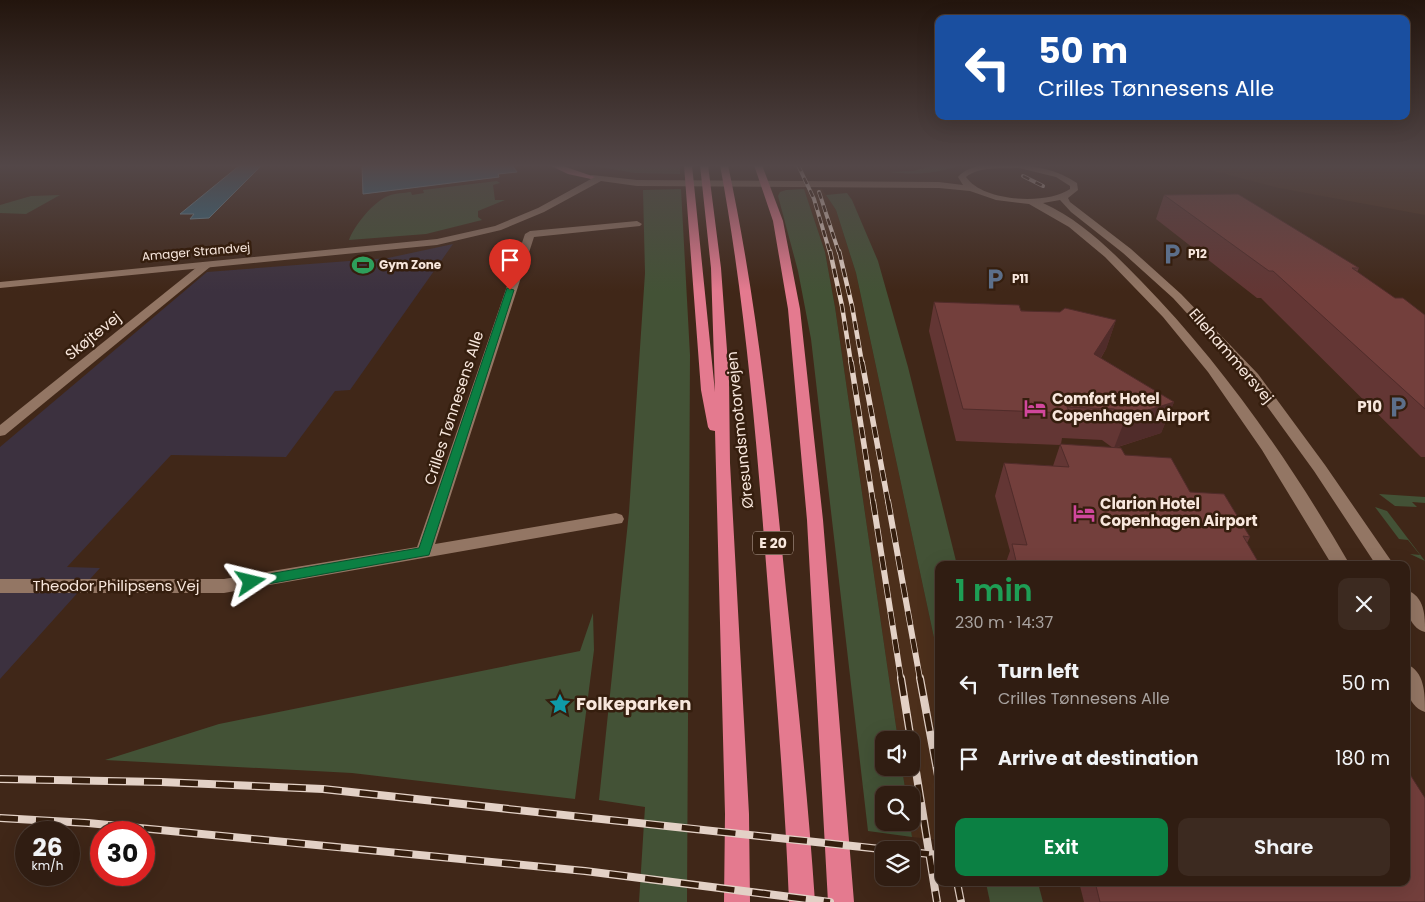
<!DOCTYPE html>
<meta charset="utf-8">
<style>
body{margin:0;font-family:Poppins,sans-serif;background:#3c2a20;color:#f1f3f6;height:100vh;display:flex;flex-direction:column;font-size:19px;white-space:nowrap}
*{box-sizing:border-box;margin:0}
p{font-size:16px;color:#a8a29f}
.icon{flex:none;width:28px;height:28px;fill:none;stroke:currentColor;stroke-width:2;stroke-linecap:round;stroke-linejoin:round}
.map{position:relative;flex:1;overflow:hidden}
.sheet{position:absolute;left:935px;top:561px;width:475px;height:325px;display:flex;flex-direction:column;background:#301d12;border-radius:10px;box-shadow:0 5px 20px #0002,0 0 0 1px #4b3b32}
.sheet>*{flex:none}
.guide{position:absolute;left:935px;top:15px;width:475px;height:105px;border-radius:10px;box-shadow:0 5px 20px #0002,0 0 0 1px #4b3b32;background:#1a4fa0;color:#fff;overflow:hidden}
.controls{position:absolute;left:875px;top:731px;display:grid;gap:10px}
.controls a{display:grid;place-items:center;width:45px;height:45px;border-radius:10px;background:#301d12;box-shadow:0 5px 20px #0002,0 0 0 1px #4b3b32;font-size:25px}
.speed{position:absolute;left:15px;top:821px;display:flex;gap:10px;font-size:25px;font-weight:700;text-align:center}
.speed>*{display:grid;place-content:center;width:65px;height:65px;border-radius:50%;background:#301d12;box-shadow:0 5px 20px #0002,0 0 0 1px #4b3b32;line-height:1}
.speed small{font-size:12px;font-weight:400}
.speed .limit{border:8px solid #d22;background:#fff;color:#111}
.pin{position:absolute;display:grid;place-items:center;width:42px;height:42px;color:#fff;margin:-51px -21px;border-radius:50% 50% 50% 0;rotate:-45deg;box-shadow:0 0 5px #0007}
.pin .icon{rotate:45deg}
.me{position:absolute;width:55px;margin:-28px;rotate:80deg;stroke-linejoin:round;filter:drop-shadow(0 0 4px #0008)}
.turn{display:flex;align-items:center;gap:18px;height:105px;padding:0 20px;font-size:22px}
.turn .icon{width:65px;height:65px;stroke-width:2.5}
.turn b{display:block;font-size:35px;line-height:42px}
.round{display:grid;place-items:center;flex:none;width:52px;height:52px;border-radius:10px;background:#3c2a20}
.headline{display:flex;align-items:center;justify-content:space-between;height:85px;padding:0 20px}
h1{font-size:30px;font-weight:600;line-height:38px;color:#1e9e55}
.cta{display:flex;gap:10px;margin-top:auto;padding:10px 20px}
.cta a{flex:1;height:58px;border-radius:10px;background:#0b8043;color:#fff;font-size:20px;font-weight:600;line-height:58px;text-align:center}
.cta a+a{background:#3c2a20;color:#f1f3f6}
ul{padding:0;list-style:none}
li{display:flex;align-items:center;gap:15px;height:75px;padding:0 20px}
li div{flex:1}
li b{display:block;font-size:19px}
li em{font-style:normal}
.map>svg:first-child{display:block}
.built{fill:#4c2f1b}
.industrial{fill:#3c313f}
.green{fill:#435236}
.water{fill:#336e87;stroke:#6e92a1}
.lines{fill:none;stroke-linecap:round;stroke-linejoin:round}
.street{fill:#937664;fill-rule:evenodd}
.secondary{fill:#937664;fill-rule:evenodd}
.highway{fill:#e47a8f;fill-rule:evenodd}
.rail-far4-casing{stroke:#e3d1c6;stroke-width:4}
.rail-far3-casing{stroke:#e3d1c6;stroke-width:4.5}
.rail-far2-casing{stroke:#e3d1c6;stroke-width:5.5}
.rail-far1-casing{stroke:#e3d1c6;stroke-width:6}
.rail-casing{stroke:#e3d1c6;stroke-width:8}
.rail-far4{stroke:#351e0e;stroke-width:2.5;stroke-dasharray:7;stroke-linecap:butt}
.rail-far3{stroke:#351e0e;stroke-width:3;stroke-dasharray:9;stroke-linecap:butt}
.rail-far2{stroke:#351e0e;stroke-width:4;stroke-dasharray:11;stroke-linecap:butt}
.rail-far1{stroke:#351e0e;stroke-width:4.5;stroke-dasharray:14;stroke-linecap:butt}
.rail{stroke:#351e0e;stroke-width:5.5;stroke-dasharray:18;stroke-linecap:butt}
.wall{fill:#633634;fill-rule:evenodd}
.shaded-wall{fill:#502c2a}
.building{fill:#733f3c;stroke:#502c2a}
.route{fill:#0b8043;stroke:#07532c}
.labels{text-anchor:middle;stroke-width:5;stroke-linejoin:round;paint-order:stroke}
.far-street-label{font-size:12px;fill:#f8e7dd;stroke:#351e0e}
.far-poi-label{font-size:12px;font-weight:bold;fill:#f8e7dd;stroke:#351e0e;text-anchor:start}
.shield{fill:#351e0e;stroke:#beab9f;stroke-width:1}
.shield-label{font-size:14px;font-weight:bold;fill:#f8e7dd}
.street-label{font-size:15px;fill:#f8e7dd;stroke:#351e0e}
.poi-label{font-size:15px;font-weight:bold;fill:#f8e7dd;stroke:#351e0e;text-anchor:start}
.near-poi-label{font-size:18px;font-weight:bold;fill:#f8e7dd;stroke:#351e0e;text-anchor:start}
</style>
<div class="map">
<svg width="1425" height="902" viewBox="0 0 1425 902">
<rect width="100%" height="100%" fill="#402718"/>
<g class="built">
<polygon points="1191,165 1425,165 1425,215 1279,188"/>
<polygon points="804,189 822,189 836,210 856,273 939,661 939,840 912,837 910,823 911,822 911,795 906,795 902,768 911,768 911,740 898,740 835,307 825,252"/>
</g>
<polygon class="industrial" points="453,244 350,390 335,391 286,457 171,455 67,567 100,568 0,679 0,447 207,272 388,258"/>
<g class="green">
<polygon points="588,165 680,165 680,174 635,173"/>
<path d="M934,165H960C937,174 914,175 889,172L913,171Z"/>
<path d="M497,181L500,183L493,185L495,200H505L478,211V217L482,220L426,234L349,240C354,226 373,202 388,196C395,193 404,193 411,192L412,195L424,193L423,190Z"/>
<polygon points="681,189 690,355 687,902 639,902 645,807 599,800 629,512 645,273 643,190"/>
<polygon points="804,189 825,252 835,307 898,740 884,740 884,768 902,768 906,795 884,795 884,822 910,823 912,837 868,831 811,339 798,271 778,196 780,192 786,190"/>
<polygon points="847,193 852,200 878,261 908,367 957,565 939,565 939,661 856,273 836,210 826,195"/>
<polygon points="60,195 26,214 0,213 0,205 31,196"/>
<polygon points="1379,494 1425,497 1425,503 1412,502 1417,507 1395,506"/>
<polygon points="1375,507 1387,511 1425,561 1410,554 1420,555 1408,540 1399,539"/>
<polygon points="593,613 594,650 575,799 352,773 105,760 219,724 580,651"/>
<polygon points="986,883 1038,883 1043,902 990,902"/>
</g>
<g class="water">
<polygon points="240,165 262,165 209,218 190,219 194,214 180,214"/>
<polygon points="362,165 512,165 517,172 498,174 499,177 363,194"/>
</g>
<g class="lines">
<g class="street">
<polygon points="637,221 642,224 640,226 534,237 435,544 616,513 622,515 624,519 622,523 224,593 0,593 0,579 224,579 417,547 525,234 530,231"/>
<polygon points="206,262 211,265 210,267 5,435 0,436 0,425 202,263"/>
</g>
<g class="secondary">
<path d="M981,165C1016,165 1047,163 1077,183L1078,190L1068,198L1070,202L1131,249L1181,294L1258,374L1325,465L1394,565H1376L1314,471L1248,380L1173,298L1123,253L1071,212L1060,200L1043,203C1081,220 1112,251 1141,281C1223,365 1291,463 1350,565H1332L1262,450L1208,372L1163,317L1105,257L1069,227L1029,204L996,200L970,191L939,188L637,186L601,181L544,212L501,230L437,245L0,288V282L437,239L495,226L538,208L591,179L588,177L592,175L637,180L939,182L963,185L958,177C965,169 972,168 981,165ZM1019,168L1056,177L1070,186V189C1047,205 983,202 966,177C980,166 1002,169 1019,168Z"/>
<path d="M1406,590C1425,596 1425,616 1425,632C1407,627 1406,606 1406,590Z"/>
<path d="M1406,664C1425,671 1425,694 1425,712C1405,705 1406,682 1406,664Z"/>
</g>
<g class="highway">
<polygon points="549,165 560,165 595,177 591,179 568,174"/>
<polygon points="684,165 692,165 715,392 711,268 700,165 708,165 721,268 729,378 730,463 749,814 750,902 724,902 725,814 715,431 710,430 708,427 701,390"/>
<path d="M720,165H728C758,306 772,448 786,590C797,694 808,798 815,902H789C785,797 776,693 768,589C757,447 746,305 720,165Z"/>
<polygon points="754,165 762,165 783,221 800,309 823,520 854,902 828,902 807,520 788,309 773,221"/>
</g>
<g class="rail-far4-casing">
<g id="rail-far4">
<polyline points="798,165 814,199 830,253"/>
<polyline points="1023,176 1043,186"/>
<polyline points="819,192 839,253"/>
</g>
</g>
<g class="rail-far3-casing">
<g id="rail-far3">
<polyline points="830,251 842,306 851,363"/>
<polyline points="839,251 852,306 862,363"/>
</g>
</g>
<g class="rail-far2-casing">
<g id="rail-far2">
<polyline points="851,362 873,502"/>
<polyline points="862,362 888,502"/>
</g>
</g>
<g class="rail-far1-casing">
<g id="rail-far1">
<polyline points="873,501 901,679"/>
<polyline points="888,501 920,679"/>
</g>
</g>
<g class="rail-casing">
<g id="rail">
<polyline points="901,678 937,902"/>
<polyline points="920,678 939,781"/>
<polyline points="0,779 161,782 323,789 890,850"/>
<polyline points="0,818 88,823 585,871 830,902"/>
<polyline points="911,852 939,855"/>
<polyline points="957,882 961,902"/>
</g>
</g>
<use href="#rail-far4" class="rail-far4"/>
<use href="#rail-far3" class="rail-far3"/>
<use href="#rail-far2" class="rail-far2"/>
<use href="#rail-far1" class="rail-far1"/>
<use href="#rail" class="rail"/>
</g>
<g class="wall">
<polygon points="1164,195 1359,268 1357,272 1395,298 1425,315 1425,457 1421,457 1261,298 1257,298 1156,219"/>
<path d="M934,302L1116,320L1106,349L1101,358L1174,402L1161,433L1115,448L1125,455L1190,492L1250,537L1247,543L1260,565H1005L1010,551L995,496L1004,463L1053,466L1060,445L956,441L929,331ZM1062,438L1102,440L1113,448L1061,444Z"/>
<polygon points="1079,882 1406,882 1425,902 1084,902"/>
</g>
<g class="shaded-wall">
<polygon points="1116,320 1106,349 1085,384 1094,354"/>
<polygon points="1174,402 1161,433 1114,448 1126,417"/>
</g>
<g class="building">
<polygon points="1238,194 1359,268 1352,268 1395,298 1403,298 1425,315 1425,409 1273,271 1269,271 1164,195"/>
<polygon points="934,302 1019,305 1021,311 1060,312 1065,308 1116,320 1094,354 1174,402 1126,417 1114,409 1067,407 1070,413 963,409"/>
<polygon points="1060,444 1121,448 1125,455 1171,458 1190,492 1224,494 1250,537 1243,536 1260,565 1017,565 1012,544 1027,545 1004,463 1069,467"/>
<polygon points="1406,768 1425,798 1425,902 1100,902 1095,882 1406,882"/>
</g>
<linearGradient id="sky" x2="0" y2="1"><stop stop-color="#23150d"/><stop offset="0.57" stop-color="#534748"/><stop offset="1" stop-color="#534748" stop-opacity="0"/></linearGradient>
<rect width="1425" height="291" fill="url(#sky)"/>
<polygon class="route" points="507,288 514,290 429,555 251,587 246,585 244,582 246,578 251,577 419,548"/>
<defs>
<g id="parking-bare" transform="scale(1.725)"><path d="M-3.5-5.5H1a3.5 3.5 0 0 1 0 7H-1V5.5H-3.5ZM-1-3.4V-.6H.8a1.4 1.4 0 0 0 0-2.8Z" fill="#5c6f8a" stroke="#351e0e" stroke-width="2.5" paint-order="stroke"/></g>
<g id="stadium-bare" transform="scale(1.725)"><path d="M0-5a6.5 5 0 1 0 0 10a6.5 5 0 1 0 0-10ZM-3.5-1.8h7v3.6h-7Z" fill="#2e9e5b" stroke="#351e0e" stroke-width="2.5" paint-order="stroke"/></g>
<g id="hotel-bare" transform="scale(1.725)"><path d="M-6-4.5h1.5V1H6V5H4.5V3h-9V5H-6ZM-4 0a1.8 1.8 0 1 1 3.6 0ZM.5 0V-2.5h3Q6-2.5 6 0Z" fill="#d1479c" stroke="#351e0e" stroke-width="2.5" paint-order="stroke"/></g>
<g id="sight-bare" transform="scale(1.725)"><path d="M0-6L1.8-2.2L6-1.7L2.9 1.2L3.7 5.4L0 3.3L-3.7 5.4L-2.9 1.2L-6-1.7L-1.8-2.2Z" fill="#0f9aa8" stroke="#351e0e" stroke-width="2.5" paint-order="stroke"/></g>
</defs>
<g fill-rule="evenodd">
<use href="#parking-bare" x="1172" y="254"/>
<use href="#stadium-bare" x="363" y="265"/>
<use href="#parking-bare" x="995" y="279"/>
<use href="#parking-bare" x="1398" y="407"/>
<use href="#hotel-bare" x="1035" y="408"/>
<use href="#hotel-bare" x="1084" y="513"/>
<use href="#sight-bare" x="560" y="704"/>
</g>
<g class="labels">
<g class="far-street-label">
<text transform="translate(196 252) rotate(-5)" y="4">Amager Strandvej</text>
</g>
<g class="far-poi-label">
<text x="1188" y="258">P12</text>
<text x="379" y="269">Gym Zone</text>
<text x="1012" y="283">P11</text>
</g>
<rect class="shield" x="753" y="531.5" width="40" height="23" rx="4"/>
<g class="shield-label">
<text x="773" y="548">E 20</text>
</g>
<g class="street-label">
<text transform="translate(93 336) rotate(-39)" y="5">Skøjtevej</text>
<text transform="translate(1231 356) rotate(49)" y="5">Ellehammersvej</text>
<text transform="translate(454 408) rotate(-72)" y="5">Crilles Tønnesens Alle</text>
<text transform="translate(740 430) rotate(-96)" y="5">Øresundsmotorvejen</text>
<text x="116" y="591">Theodor Philipsens Vej</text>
</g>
<g class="poi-label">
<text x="1052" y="404">Comfort Hotel<tspan x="1052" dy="17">Copenhagen Airport</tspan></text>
<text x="1382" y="412" text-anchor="end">P10</text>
<text x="1100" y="509">Clarion Hotel<tspan x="1100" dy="17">Copenhagen Airport</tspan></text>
</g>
<g class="near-poi-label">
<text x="576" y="710">Folkeparken</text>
</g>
</g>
</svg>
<div class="controls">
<a><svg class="icon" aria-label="sound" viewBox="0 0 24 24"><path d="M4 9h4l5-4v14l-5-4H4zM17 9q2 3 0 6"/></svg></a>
<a><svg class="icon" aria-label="search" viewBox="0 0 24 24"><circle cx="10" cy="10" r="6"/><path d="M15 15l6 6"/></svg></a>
<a><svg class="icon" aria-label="layers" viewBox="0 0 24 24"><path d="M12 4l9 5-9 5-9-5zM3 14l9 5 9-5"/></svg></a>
</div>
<div class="speed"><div>26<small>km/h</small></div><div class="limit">30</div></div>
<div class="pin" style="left:510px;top:290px;background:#d93025"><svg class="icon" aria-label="arrive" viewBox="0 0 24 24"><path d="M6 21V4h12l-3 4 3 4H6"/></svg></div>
<svg class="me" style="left:251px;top:582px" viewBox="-20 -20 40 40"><path d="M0-17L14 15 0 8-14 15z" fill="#0b8043" stroke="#fff" stroke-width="4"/></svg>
<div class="guide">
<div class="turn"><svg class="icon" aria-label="left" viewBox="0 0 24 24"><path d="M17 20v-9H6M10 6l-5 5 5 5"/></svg><div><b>50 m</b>Crilles Tønnesens Alle</div></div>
</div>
<section class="sheet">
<div class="headline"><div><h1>1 min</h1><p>230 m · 14:37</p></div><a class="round"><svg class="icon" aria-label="close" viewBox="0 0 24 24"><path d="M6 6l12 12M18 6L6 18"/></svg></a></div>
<ul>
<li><svg class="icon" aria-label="left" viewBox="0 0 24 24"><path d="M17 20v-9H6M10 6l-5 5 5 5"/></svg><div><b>Turn left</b><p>Crilles Tønnesens Alle</p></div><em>50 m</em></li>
<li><svg class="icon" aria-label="arrive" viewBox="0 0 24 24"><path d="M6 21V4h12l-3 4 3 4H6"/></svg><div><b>Arrive at destination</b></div><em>180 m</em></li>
</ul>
<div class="cta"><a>Exit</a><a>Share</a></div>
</section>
</div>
